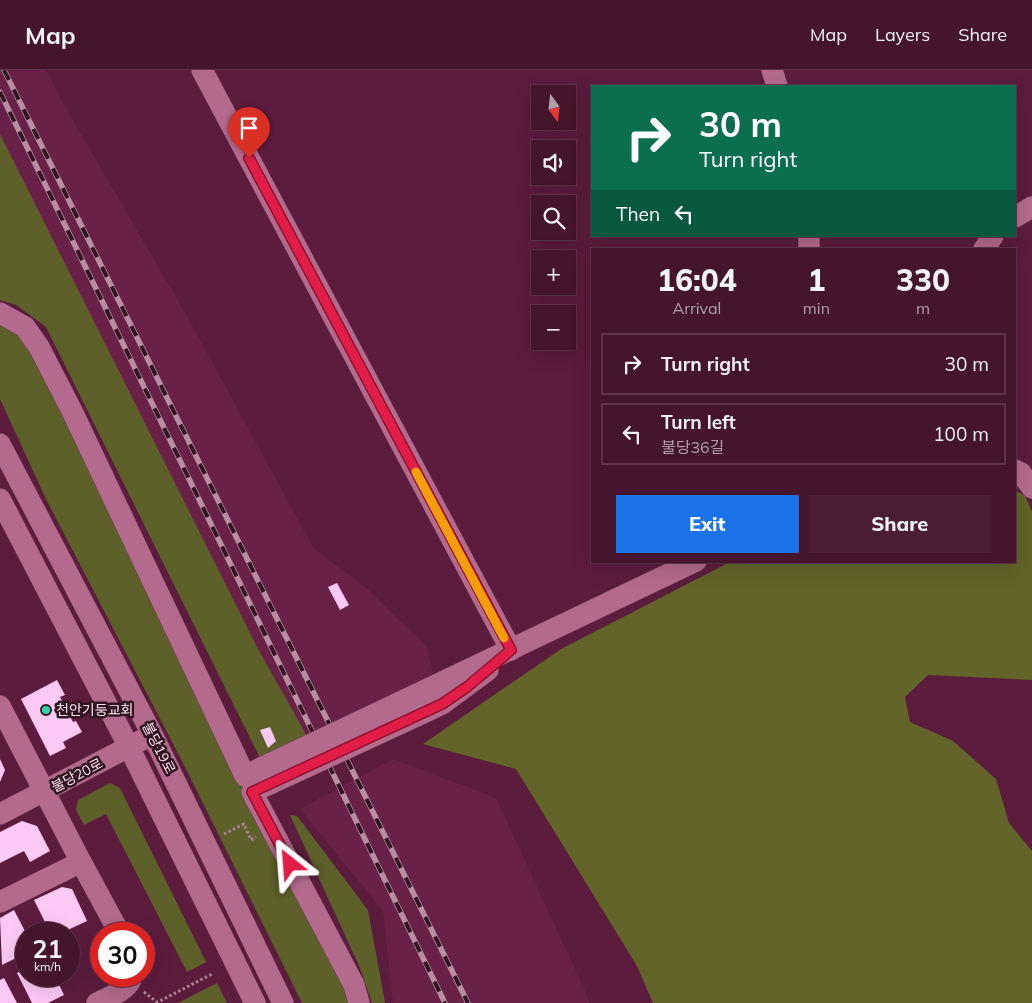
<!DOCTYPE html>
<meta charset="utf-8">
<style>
body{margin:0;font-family:Mulish,"Noto Sans KR",sans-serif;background:#4c1e36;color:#f1f3f6;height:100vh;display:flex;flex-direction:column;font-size:19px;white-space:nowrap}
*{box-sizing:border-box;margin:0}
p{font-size:16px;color:#b09faa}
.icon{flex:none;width:28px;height:28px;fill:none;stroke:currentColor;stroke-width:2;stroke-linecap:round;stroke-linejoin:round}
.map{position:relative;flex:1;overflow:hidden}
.panel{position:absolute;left:591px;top:178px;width:425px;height:315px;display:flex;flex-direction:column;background:#45152e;border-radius:0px;box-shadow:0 5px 20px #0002,0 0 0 1px #5d344a}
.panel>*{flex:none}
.guide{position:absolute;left:591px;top:15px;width:425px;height:152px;border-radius:0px;box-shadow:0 5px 20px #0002,0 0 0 1px #5d344a;background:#0b6e4f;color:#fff;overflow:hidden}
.needle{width:32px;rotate:165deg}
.tools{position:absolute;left:531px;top:15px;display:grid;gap:10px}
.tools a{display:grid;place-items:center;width:45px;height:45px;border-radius:0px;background:#45152e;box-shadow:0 5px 20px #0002,0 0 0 1px #5d344a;font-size:25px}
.speed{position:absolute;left:15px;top:852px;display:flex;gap:10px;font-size:25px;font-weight:700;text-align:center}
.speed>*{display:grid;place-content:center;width:65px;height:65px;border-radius:50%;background:#45152e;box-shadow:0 5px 20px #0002,0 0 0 1px #5d344a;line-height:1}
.speed small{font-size:12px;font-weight:400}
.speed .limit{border:8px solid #d22;background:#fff;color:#111}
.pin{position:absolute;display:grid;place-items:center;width:42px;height:42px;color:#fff;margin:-51px -21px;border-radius:50% 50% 50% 0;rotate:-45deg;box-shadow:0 0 5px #0007}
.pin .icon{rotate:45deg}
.me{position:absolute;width:55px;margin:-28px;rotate:332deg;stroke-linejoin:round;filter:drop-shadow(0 0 4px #0008)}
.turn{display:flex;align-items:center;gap:18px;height:105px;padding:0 25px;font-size:22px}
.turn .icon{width:65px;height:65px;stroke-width:2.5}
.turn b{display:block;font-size:35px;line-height:42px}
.then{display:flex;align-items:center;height:48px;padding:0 25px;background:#0003;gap:10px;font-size:19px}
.eta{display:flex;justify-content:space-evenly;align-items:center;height:85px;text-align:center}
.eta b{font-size:30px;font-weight:800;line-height:35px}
.button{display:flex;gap:10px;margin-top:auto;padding:10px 25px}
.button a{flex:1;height:58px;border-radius:0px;background:#1a73e8;color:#fff;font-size:20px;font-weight:800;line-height:58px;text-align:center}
.button a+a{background:#4c1e36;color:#f1f3f6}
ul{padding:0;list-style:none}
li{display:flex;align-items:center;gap:15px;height:62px;margin:0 10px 8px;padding:0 15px;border:2px solid #5d344a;border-radius:0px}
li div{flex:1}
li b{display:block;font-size:19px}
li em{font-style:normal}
header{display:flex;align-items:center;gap:30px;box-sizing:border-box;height:70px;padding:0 25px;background:#45152e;border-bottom:1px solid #5d344a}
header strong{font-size:24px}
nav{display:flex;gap:28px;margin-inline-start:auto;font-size:18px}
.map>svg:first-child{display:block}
.built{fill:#6a2148}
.green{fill:#5e6029}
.forest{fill:#626429}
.building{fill:#fcc9f5}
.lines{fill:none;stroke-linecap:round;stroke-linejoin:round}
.minor-casing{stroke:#703c5a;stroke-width:22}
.path{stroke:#ad8096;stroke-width:3;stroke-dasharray:2.5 2.5;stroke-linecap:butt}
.minor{stroke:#b36a8d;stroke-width:21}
.rail-casing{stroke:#b88ea2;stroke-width:5.5}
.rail{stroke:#311422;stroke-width:4;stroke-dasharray:11;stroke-linecap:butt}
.minor-bridge-casing{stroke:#703c5a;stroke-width:22;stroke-linecap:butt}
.minor-bridge{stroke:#b36a8d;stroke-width:21}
.route-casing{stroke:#92132f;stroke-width:12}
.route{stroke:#e11d48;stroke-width:9}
.slow{stroke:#f59e0b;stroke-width:9}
.poi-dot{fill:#2ed4ab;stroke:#311422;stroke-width:2}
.labels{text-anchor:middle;stroke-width:5;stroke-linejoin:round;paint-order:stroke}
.poi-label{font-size:14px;fill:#fee5ef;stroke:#311422;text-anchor:start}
.street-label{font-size:14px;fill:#fee5ef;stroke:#311422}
</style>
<header>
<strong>Map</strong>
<nav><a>Map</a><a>Layers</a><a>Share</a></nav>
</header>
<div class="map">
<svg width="1032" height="933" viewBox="0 0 1032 933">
<rect width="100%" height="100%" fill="#5c1c3e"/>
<g class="built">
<polygon points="0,0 46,0 60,28 188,248 314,479 366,518 427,577 435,613 282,686 0,74"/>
<polygon points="393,689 496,728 586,923 589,933 393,933 383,841 300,739"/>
</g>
<g class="green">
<polygon points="0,64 257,577 308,668 261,690 46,257 16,235 0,230"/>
<polygon points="0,251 8,255 34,278 353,933 302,933 184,695 46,429 0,329"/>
<polygon points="110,713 120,718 206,892 187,902 106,744 84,755 76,740 78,730"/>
<polygon points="290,745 297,746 368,840 385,933 372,933 360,898"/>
<polygon points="217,913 227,933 178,933"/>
</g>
<polygon class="forest" points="1015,420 1025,426 1032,441 1032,610 928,605 905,627 910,652 953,671 996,709 1009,753 1032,781 1032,933 653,933 637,896 516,699 423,674 561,579 732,491 1015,491"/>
<g class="building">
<polygon points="337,513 349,535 340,540 328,517"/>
<polygon points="57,610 65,625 60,627 73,652 76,651 82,662 63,672 66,678 50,686 21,629"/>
<polygon points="270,657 276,671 268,678 260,660"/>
<polygon points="0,689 5,700 0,712"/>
<polygon points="22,751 37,756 50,781 30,792 24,781 0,793 0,762"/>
<polygon points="62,817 72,819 87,851 59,864 51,864 34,830"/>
<polygon points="14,840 26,863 26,871 23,873 26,883 2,895 0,848"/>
<polygon points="26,898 26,906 55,906 64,925 48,933 32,933 17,903"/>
<polygon points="4,908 17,933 0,933 0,910"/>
</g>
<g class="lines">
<g class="minor-casing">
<g id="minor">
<polyline points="202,0 511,580"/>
<polyline points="772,0 777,16"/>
<polyline points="1015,147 1032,137"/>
<polyline points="809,166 809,179"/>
<polyline points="984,179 993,166"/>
<polyline points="0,243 25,257 39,277 72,341 245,706 263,697"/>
<polyline points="0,374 152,664 283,933"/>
<polyline points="1015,400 1021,403 1032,418"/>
<polyline points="0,429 129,677 255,933"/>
<polyline points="413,626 696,491"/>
<polyline points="0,636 81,792 0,832"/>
<polyline points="421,644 442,634 488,600"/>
<polyline points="272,713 252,722 354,915 359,933"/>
<polyline points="0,744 142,670"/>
<polyline points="81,792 120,864"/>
<path d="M97,933C109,927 130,920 132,906"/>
</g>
</g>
<g class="path">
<polyline points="224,764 244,754 251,770 256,767"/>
<polyline points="144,922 157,932"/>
<polyline points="156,933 212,904"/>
</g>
<use href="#minor" class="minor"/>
<g class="rail-casing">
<g id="rail">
<polyline points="4,0 468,933"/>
<polyline points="0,22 445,933"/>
</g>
</g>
<use href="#rail" class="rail"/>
<g class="minor-bridge-casing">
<g id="minor-bridge">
<polyline points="263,697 413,626"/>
<polyline points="272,713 421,644"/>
</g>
</g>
<use href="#minor-bridge" class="minor-bridge"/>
</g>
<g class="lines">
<g class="route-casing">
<polyline id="route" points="249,88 511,580 467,617 442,634 252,722 290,794"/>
</g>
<use href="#route" class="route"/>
<polyline class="slow" points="416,402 504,568"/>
</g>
<circle class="poi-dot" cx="46" cy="640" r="5"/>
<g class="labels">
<g class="poi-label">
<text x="56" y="645">천안기둥교회</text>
</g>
<g class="street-label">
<text transform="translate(159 678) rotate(63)" y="5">불당19로</text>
<text transform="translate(77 705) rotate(-28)" y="5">불당20로</text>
</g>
</g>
</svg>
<div class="tools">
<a><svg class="needle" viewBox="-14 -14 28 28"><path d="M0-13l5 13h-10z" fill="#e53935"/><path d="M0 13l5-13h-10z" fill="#b09faa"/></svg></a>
<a><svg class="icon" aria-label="sound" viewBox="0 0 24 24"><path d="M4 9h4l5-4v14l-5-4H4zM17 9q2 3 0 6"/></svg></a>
<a><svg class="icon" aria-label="search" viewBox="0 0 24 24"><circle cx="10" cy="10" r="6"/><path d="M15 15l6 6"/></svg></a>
<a>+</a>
<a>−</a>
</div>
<div class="speed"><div>21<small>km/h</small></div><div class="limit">30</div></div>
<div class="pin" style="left:249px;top:88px;background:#d93025"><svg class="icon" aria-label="arrive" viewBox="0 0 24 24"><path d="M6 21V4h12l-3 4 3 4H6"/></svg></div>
<svg class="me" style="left:290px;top:794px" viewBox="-20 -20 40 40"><path d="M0-17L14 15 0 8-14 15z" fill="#e11d48" stroke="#fff" stroke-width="4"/></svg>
<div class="guide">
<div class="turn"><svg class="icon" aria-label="right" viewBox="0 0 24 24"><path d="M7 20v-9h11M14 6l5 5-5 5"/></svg><div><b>30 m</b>Turn right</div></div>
<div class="then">Then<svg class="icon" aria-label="left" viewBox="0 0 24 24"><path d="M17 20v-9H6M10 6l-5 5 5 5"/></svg></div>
</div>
<section class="panel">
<div class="eta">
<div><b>16:04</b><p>Arrival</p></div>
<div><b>1</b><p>min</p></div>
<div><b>330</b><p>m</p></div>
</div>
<ul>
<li><svg class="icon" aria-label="right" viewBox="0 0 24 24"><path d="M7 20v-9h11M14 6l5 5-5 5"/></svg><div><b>Turn right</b></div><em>30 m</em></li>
<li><svg class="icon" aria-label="left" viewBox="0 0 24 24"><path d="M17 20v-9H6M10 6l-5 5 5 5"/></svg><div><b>Turn left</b><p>불당36길</p></div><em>100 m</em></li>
</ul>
<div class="button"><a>Exit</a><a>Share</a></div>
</section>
</div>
